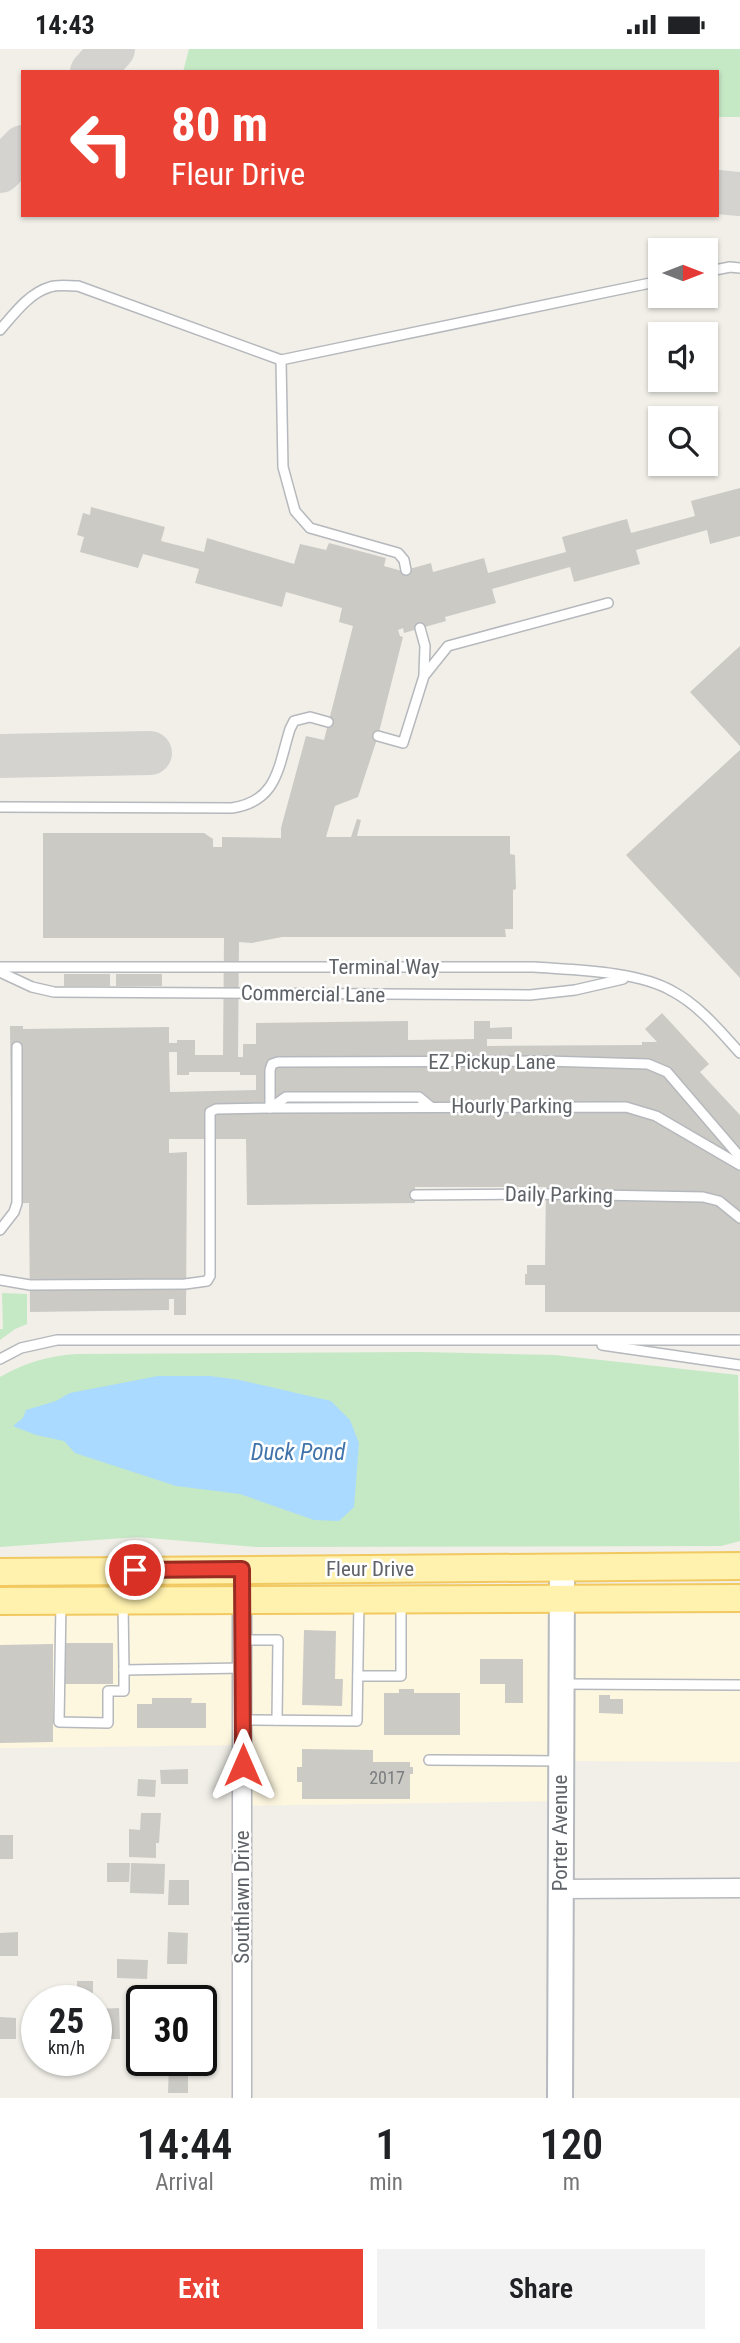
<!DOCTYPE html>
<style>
body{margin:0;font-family:"Roboto Condensed",sans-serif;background:#f2f2f2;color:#202124;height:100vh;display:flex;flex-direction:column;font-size:26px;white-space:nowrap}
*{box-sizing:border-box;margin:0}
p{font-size:23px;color:#757577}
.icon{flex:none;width:38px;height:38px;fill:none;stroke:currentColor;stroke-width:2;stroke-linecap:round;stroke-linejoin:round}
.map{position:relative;height:2049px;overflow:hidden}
.drawer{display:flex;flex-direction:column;background:#fff;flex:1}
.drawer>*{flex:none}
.guide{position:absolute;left:21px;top:21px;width:698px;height:147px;border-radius:0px;box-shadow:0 2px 5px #0004;background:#ea4335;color:#fff;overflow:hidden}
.needle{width:46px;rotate:90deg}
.tools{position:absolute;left:648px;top:189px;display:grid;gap:14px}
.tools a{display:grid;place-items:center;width:70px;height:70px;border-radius:0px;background:#fff;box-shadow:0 2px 5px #0004;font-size:35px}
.speed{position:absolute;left:21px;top:1936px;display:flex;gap:14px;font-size:35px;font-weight:700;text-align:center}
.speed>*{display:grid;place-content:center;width:91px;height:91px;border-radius:50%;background:#fff;box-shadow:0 2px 5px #0004;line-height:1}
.speed small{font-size:18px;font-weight:400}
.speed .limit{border:4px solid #111;border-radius:10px;background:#fff;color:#111}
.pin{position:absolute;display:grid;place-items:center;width:60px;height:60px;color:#fff;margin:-30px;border:4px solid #fff;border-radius:50%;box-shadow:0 2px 7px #0007}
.me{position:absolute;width:77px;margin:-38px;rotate:0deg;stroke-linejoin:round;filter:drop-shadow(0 0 5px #0008)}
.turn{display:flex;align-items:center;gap:24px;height:147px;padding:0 35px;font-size:32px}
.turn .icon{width:91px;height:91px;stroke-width:2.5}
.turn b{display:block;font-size:49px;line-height:60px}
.eta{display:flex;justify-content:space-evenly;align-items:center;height:119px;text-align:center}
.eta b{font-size:42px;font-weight:600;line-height:49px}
.button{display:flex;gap:14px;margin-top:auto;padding:14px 35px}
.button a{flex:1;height:80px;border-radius:0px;background:#ea4335;color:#fff;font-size:28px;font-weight:600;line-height:80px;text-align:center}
.button a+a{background:#f2f2f2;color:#202124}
.status{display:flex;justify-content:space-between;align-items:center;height:49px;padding:0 35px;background:#fff;direction:ltr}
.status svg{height:19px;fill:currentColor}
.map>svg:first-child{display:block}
.commercial{fill:#fef7e0}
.green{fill:#c5e8c5}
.water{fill:#aadaff}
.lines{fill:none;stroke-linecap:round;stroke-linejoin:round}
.taxiway{stroke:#d4d3d0;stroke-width:44}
.building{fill:#cccac5;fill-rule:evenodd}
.lane-casing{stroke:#b5b8bc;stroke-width:12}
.street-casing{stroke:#b5b8bc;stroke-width:21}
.secondary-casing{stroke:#b6babf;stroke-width:28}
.primary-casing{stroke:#f2c960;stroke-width:30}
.lane{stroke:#fff;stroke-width:9}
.street{stroke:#fff;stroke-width:18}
.secondary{stroke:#fff;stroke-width:24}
.primary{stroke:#fff2af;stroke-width:26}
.route-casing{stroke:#982c22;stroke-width:18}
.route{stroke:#ea4335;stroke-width:12}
.labels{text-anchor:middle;stroke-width:5;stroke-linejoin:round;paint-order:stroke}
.number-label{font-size:18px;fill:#7a7d7f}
.street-label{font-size:21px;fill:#5f6368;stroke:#fff}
.water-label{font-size:23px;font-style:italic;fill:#4174aa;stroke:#fff}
</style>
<div class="status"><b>14:43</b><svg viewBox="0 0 49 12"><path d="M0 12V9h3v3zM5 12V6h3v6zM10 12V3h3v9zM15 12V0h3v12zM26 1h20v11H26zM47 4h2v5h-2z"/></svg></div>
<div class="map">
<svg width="740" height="2049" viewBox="0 0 740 2049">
<rect width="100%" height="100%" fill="#f1efe8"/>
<polygon class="commercial" points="740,1549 740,1713 561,1712 560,1752 242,1757 242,1696 0,1699 0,1552"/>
<g class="green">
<polygon points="189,0 740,0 740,68 718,68 718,23 183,23"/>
<polygon points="2,1244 27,1245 27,1275 15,1280 0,1291 0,1280 3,1280"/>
<path d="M420,1303L555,1306L738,1326L740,1492L721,1497L256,1498L137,1488L0,1498V1328C25,1314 47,1307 76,1305Z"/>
</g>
<polygon class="water" points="158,1327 210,1327 240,1331 331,1352 350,1371 359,1394 354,1458 339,1472 314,1471 240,1445 176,1437 75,1404 64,1392 36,1386 13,1377 23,1369 26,1361 56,1352 70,1344"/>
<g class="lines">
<g class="taxiway">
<polyline points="92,23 113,0"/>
<polyline points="0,122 23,98"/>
<polyline points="718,143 740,145"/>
<polyline points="0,707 150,704"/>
</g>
</g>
<g class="building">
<path d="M740,439V487L710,495L707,481L636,501L640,515L574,533L570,518L492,540L496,554L445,568L446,572L404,584L403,579L398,581L400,587L403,588L378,687L358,748L335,757L326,788H351L357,770L361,771L357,787H510V805L515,806L516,840L513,841V880H505L506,888H282L252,894L239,893L238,1008H243V995H256V974L408,972V991L474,990V972H490V979L512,978V990H487V997L642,996V993H657L645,980L662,964L709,1015L700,1023L740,1066V1263H545V1236H525V1225H527V1216H545L546,1138H415V1154L247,1156L246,1090H169V1104L187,1103L186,1266H174V1250H169V1261L30,1263L29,1154H12L10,977H23V980L169,978V994H177V991H195V1006H223L224,889H43V784H204L213,790V798H222V788L281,789V779L306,687L324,691L353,577L339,573L342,559L286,543L282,558L195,534L199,520L143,505L138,519L80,503L84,488L77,486L83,464L90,466L91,458L165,478L161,492L204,503L207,489L294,515L300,495L326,501L329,494L386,509L384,517L402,522L431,514L433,523L484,509L488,524L566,503L562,488L619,472L627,470L631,484L695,467L691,452ZM169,1003H177V1026H189V1023H240V1026H256V1041L170,1043Z"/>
<polygon points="740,597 740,697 690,643"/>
<polygon points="740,701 740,929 626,806"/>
<rect x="64" y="925" width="46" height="12"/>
<rect x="116" y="925" width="46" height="12"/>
<polygon points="304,1581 336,1582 335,1630 343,1630 342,1657 302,1656"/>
<rect x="64" y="1594" width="49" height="41"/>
<polygon points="53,1595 53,1693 0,1694 0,1596"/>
<polygon points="480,1610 523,1610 523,1654 505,1654 505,1635 480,1635"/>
<polygon points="399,1640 414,1640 414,1644 460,1644 460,1686 384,1686 384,1644 399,1644"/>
<polygon points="599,1646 610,1646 610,1650 623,1650 623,1665 599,1664"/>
<polygon points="152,1649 192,1649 191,1654 206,1654 206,1679 137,1679 137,1655 152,1655"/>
<polygon points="302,1700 373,1701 373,1713 410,1713 410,1718 413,1718 413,1725 410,1725 410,1750 302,1750 302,1733 297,1733 297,1718 302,1718"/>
<polygon points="188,1720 188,1735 161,1735 160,1721"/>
<polygon points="138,1730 156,1731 155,1748 137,1747"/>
<polygon points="141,1764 161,1764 159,1794 156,1794 156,1809 129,1808 129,1780 140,1781"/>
<rect x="0" y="1786" width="13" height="24"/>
<polygon points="107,1814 130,1814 129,1833 107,1833"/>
<polygon points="131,1814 165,1815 164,1845 130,1844"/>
<polygon points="169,1831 189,1831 189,1856 168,1856"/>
<polygon points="18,1883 18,1907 0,1907 0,1884"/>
<polygon points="168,1883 188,1884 187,1915 167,1915"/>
<polygon points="117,1910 148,1911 147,1930 117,1929"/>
<rect x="77" y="1932" width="16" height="19"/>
<polygon points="138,1937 158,1937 159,1951 142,1951 142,1978 139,1978"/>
<polygon points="119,1959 120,1990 96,1990 96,1960"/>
<polygon points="0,1968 16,1969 16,1990 0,1990"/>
<polygon points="169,2015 188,2015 188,2044 168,2044"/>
</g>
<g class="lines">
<g class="lane-casing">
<g id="lane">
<polyline points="705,223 730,218 740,219"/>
<path d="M0,281C14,265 29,244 50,238C58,235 69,237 78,237L281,311L660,232"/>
<polyline points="281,311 283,418 295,462 310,479 398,504 404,511 406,521"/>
<polyline points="420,579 425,597 424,625"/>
<polyline points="378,687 403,694 424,627 448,597 608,554"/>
<path d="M0,758L232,759C278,752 278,718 290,680L294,672L310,668L328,673"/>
<path d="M0,918H534C574,921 638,922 672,942C699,956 720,982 740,1004"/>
<polyline points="0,923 32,938 54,943 530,946 575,941 623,930"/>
<polyline points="272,1058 286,1048 419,1048 431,1058"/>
<polyline points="270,1059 626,1058 656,1067 740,1116"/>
<polyline points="415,1146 546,1145 703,1148 719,1152 740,1169"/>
<polyline points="0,1181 14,1163 17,1154 17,998"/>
<polyline points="0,1231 30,1236 185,1235 207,1232 210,1227 210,1063 216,1060 270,1059 270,1021 272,1015 278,1013 545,1012 648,1015 667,1023 740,1108"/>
<polyline points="602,1296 740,1316"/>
<polyline points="0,1310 21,1299 57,1291 740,1291"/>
<polyline points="61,1554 59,1673 108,1674 108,1642 124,1642 124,1621"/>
<polyline points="123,1555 124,1621 243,1619"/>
<polyline points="243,1591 278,1591 277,1671"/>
<polyline points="358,1627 401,1627 401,1552"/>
<polyline points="563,1635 740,1636"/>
<polyline points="243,1671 357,1672 359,1552"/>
<polyline points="429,1711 559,1712"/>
</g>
</g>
<g class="street-casing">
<g id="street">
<polyline points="560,1840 740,1839"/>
<polyline points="242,2049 242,1520"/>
</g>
</g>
<g class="secondary-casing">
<polyline id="secondary" points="560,2049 562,1519"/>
</g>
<g class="primary-casing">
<g id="primary">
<polyline points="0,1523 740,1517"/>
<polyline points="0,1552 740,1549"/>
</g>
</g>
<use href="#lane" class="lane"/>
<use href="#street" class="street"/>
<use href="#secondary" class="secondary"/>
<use href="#primary" class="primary"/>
</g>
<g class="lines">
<g class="route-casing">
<polyline id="route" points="135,1521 242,1520 243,1716"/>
</g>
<use href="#route" class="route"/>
</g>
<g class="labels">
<g class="number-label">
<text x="387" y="1735">2017</text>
</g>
<g class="street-label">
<text x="384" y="925">Terminal Way</text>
<text transform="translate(313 945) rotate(1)" y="7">Commercial Lane</text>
<text x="492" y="1020">EZ Pickup Lane</text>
<text x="512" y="1064">Hourly Parking</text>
<text transform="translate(559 1146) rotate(1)" y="7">Daily Parking</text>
<text x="370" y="1527">Fleur Drive</text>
<text transform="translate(560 1784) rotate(-90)" y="7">Porter Avenue</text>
<text transform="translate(242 1848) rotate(-90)" y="7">Southlawn Drive</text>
</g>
<g class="water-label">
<text x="298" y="1411">Duck Pond</text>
</g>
</g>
</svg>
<div class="tools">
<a><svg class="needle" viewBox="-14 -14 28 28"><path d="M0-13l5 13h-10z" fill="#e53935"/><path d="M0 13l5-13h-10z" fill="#757577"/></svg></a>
<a><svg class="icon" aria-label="sound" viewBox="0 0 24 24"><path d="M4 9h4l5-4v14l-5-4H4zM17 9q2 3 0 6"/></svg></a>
<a><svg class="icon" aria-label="search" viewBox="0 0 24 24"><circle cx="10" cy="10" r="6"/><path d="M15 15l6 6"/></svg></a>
</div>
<div class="speed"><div>25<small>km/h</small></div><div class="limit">30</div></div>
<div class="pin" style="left:135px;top:1521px;background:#d93025"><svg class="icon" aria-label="arrive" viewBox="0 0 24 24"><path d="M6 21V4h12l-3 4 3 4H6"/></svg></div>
<svg class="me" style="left:243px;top:1716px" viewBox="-20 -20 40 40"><path d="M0-17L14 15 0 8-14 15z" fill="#ea4335" stroke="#fff" stroke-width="4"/></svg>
<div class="guide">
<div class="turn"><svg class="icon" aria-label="left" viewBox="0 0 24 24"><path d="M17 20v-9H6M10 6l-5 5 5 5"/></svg><div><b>80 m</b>Fleur Drive</div></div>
</div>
</div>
<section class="drawer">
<div class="eta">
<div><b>14:44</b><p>Arrival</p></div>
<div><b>1</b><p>min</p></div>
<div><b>120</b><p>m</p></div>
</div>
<div class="button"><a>Exit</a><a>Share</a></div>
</section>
